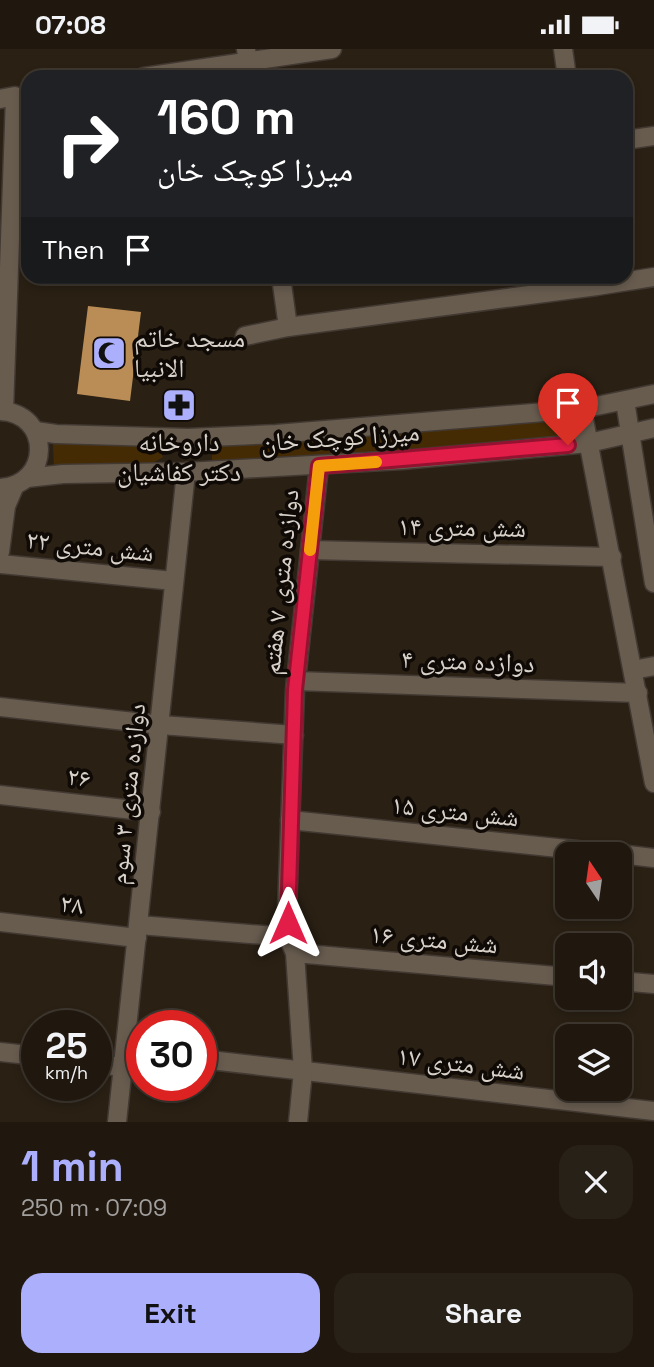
<!DOCTYPE html>
<meta charset="utf-8">
<style>
body{margin:0;font-family:"Space Grotesk","Noto Naskh Arabic",sans-serif;background:#282118;color:#f1f3f6;height:100vh;display:flex;flex-direction:column;font-size:26px;white-space:nowrap}
*{box-sizing:border-box;margin:0}
p{font-size:23px;color:#a2a09e}
.icon{flex:none;width:38px;height:38px;fill:none;stroke:currentColor;stroke-width:2;stroke-linecap:round;stroke-linejoin:round}
.map{position:relative;height:1073px;overflow:hidden}
.drawer{display:flex;flex-direction:column;background:#20180f;flex:1}
.drawer>*{flex:none}
.hud{position:absolute;left:21px;top:21px;width:612px;height:214px;border-radius:21px;box-shadow:0 4px 10px #0003,0 0 0 2px #3d372f;background:#202124;color:#fff;overflow:hidden}
.needle{width:46px;rotate:347deg}
.buttons{position:absolute;left:555px;top:793px;display:grid;gap:14px}
.buttons a{display:grid;place-items:center;width:77px;height:77px;border-radius:14px;background:#20180f;box-shadow:0 4px 10px #0003,0 0 0 2px #3d372f;font-size:35px}
.speed{position:absolute;left:21px;top:961px;display:flex;gap:14px;font-size:35px;font-weight:700;text-align:center}
.speed>*{display:grid;place-content:center;width:91px;height:91px;border-radius:50%;background:#20180f;box-shadow:0 4px 10px #0003,0 0 0 2px #3d372f;line-height:1}
.speed small{font-size:18px;font-weight:400}
.speed .limit{border:10px solid #d22;background:#fff;color:#111}
.pin{position:absolute;display:grid;place-items:center;width:60px;height:60px;color:#fff;margin:-72px -30px;border-radius:50% 50% 50% 0;rotate:-45deg;box-shadow:0 0 7px #0007}
.pin .icon{rotate:45deg}
.me{position:absolute;width:77px;margin:-38px;rotate:0deg;stroke-linejoin:round;filter:drop-shadow(0 0 5px #0008)}
.turn{display:flex;align-items:center;gap:24px;height:147px;padding:0 21px;font-size:32px}
.turn .icon{width:91px;height:91px;stroke-width:2.5}
.turn b{display:block;font-size:49px;line-height:60px}
.then{display:flex;align-items:center;height:66px;padding:0 21px;background:#0003;gap:14px;font-size:26px}
.round{display:grid;place-items:center;flex:none;width:74px;height:74px;border-radius:21px;background:#282118}
.summary{display:flex;align-items:center;justify-content:space-between;height:119px;padding:0 21px}
h1{font-size:42px;font-weight:600;line-height:52px;color:#acaffb}
.action{display:flex;gap:14px;margin-top:auto;padding:14px 21px}
.action a{flex:1;height:80px;border-radius:21px;background:#acaffb;color:#111;font-size:28px;font-weight:600;line-height:80px;text-align:center}
.action a+a{background:#282118;color:#f1f3f6}
.status{display:flex;justify-content:space-between;align-items:center;height:49px;padding:0 35px;background:#20180f;direction:ltr}
.status svg{height:19px;fill:currentColor}
.map>svg:first-child{display:block}
.green{fill:#452b04}
.building{fill:#bb8d56}
.lines{fill:none;stroke-linecap:round;stroke-linejoin:round}
.minor-casing{stroke:#423932;stroke-width:21}
.tertiary-casing{stroke:#423932;stroke-width:21}
.secondary-casing{stroke:#423932;stroke-width:21}
.minor{stroke:#685c4f;stroke-width:18}
.tertiary{stroke:#685c4f;stroke-width:18}
.secondary{stroke:#685c4f;stroke-width:18}
.route-casing{stroke:#92132f;stroke-width:18}
.route{stroke:#e11d48;stroke-width:12}
.slow{stroke:#f59e0b;stroke-width:12}
.labels{text-anchor:middle;stroke-width:7;stroke-linejoin:round;paint-order:stroke}
.poi-label{font-size:26px;fill:#d8d1ca;stroke:#0f0a06;text-anchor:start}
.street-label{font-size:26px;fill:#d8d1ca;stroke:#0f0a06}
</style>
<div class="status"><b>07:08</b><svg viewBox="0 0 49 12"><path d="M0 12V9h3v3zM5 12V6h3v6zM10 12V3h3v9zM15 12V0h3v12zM26 1h20v11H26zM47 4h2v5h-2z"/></svg></div>
<div class="map">
<svg width="654" height="1073" viewBox="0 0 654 1073">
<rect width="100%" height="100%" fill="#2a2014"/>
<g class="green">
<polygon points="575,361 583,388 212,414 212,395"/>
<polygon points="146,391 155,393 163,408 148,417 54,421 53,395"/>
</g>
<polygon class="building" points="88,257 141,263 130,352 77,345"/>
<g class="lines">
<g class="minor-casing">
<g id="minor">
<polyline points="246,0 250,28"/>
<polyline points="563,0 567,28"/>
<polyline points="144,28 332,0"/>
<polyline points="626,91 654,87"/>
<polyline points="281,228 288,278"/>
<polyline points="245,287 288,278 597,237 654,228"/>
<polyline points="310,501 612,508"/>
<polyline points="0,515 174,532"/>
<polyline points="633,621 654,617"/>
<polyline points="296,632 638,644"/>
<polyline points="0,658 161,676 294,686"/>
<polyline points="0,746 151,763"/>
<polyline points="290,771 615,805"/>
<polyline points="620,805 654,809"/>
<polyline points="0,873 137,889"/>
<polyline points="139,876 288,888"/>
<polyline points="295,904 567,928"/>
<polyline points="620,932 654,935"/>
<polyline points="0,1003 37,1007"/>
<polyline points="201,1010 654,1062"/>
<polyline points="96,1015 123,1018"/>
<polyline points="117,1073 186,423"/>
<polyline points="298,1073 303,1022 295,904 288,888 287,860 295,641 319,417"/>
</g>
</g>
<g class="tertiary-casing">
<g id="tertiary">
<polyline points="0,50 15,47 4,362"/>
<polyline points="625,352 654,534"/>
<polyline points="582,360 654,734"/>
</g>
</g>
<g class="secondary-casing">
<g id="secondary">
<path d="M0,362C52,364 52,436 0,439"/>
<polyline points="35,382 56,385 188,389 276,385 582,360 654,345"/>
<polyline points="27,429 63,425 186,423 402,411 589,394 654,379"/>
<polyline points="0,503 6,457 15,436"/>
</g>
</g>
<use href="#minor" class="minor"/>
<use href="#tertiary" class="tertiary"/>
<use href="#secondary" class="secondary"/>
</g>
<g class="lines">
<g class="route-casing">
<polyline id="route" points="288,874 295,641 319,417 568,396"/>
</g>
<use href="#route" class="route"/>
<polyline class="slow" points="310,501 319,417 376,413"/>
</g>
<defs>
<g id="mosque-square" transform="scale(1.75)"><rect x="-9" y="-9" width="18" height="18" rx="4" fill="#acaffb" stroke="#0f0a06"/><path d="M3.5-4.9A6 6 0 1 0 3.5 4.9A5 5 0 1 1 3.5-4.9Z" fill="#111"/></g>
<g id="pharmacy-square" transform="scale(1.75)"><rect x="-9" y="-9" width="18" height="18" rx="4" fill="#acaffb" stroke="#0f0a06"/><path d="M-2-6h4v4h4v4h-4v4h-4v-4h-4v-4h4Z" fill="#111"/></g>
</defs>
<g fill-rule="evenodd">
<use href="#mosque-square" x="109" y="304"/>
<use href="#pharmacy-square" x="179" y="356"/>
</g>
<g class="labels">
<g class="poi-label">
<text x="134" y="298">مسجد خاتم<tspan x="134" dy="30">الانبیا</tspan></text>
<text x="179" y="402" text-anchor="middle">داروخانه<tspan x="179" dy="30">دکتر کفاشیان</tspan></text>
</g>
<g class="street-label">
<text transform="translate(340 388) rotate(-4)" y="9">میرزا کوچک خان</text>
<text transform="translate(462 478) rotate(1)" y="9">شش متری ۱۴</text>
<text transform="translate(90 497) rotate(6)" y="9">شش متری ۲۲</text>
<text transform="translate(280 533) rotate(-84)" y="9">دوازده متری ۷ هفتم</text>
<text transform="translate(468 612) rotate(2)" y="9">دوازده متری ۴</text>
<text transform="translate(79 728) rotate(6)" y="9">۲۶</text>
<text transform="translate(127 745) rotate(-84)" y="9">دوازده متری ۳ سوم</text>
<text transform="translate(455 762) rotate(6)" y="9">شش متری ۱۵</text>
<text transform="translate(72 855) rotate(7)" y="9">۲۸</text>
<text transform="translate(434 890) rotate(5)" y="9">شش متری ۱۶</text>
<text transform="translate(461 1014) rotate(7)" y="9">شش متری ۱۷</text>
</g>
</g>
</svg>
<div class="buttons">
<a><svg class="needle" viewBox="-14 -14 28 28"><path d="M0-13l5 13h-10z" fill="#e53935"/><path d="M0 13l5-13h-10z" fill="#a2a09e"/></svg></a>
<a><svg class="icon" aria-label="sound" viewBox="0 0 24 24"><path d="M4 9h4l5-4v14l-5-4H4zM17 9q2 3 0 6"/></svg></a>
<a><svg class="icon" aria-label="layers" viewBox="0 0 24 24"><path d="M12 4l9 5-9 5-9-5zM3 14l9 5 9-5"/></svg></a>
</div>
<div class="speed"><div>25<small>km/h</small></div><div class="limit">30</div></div>
<div class="pin" style="left:568px;top:396px;background:#d93025"><svg class="icon" aria-label="arrive" viewBox="0 0 24 24"><path d="M6 21V4h12l-3 4 3 4H6"/></svg></div>
<svg class="me" style="left:288px;top:874px" viewBox="-20 -20 40 40"><path d="M0-17L14 15 0 8-14 15z" fill="#e11d48" stroke="#fff" stroke-width="4"/></svg>
<div class="hud">
<div class="turn"><svg class="icon" aria-label="right" viewBox="0 0 24 24"><path d="M7 20v-9h11M14 6l5 5-5 5"/></svg><div><b>160 m</b>میرزا کوچک خان</div></div>
<div class="then">Then<svg class="icon" aria-label="arrive" viewBox="0 0 24 24"><path d="M6 21V4h12l-3 4 3 4H6"/></svg></div>
</div>
</div>
<section class="drawer">
<div class="summary"><div><h1>1 min</h1><p>250 m · 07:09</p></div><a class="round"><svg class="icon" aria-label="close" viewBox="0 0 24 24"><path d="M6 6l12 12M18 6L6 18"/></svg></a></div>
<div class="action"><a>Exit</a><a>Share</a></div>
</section>
